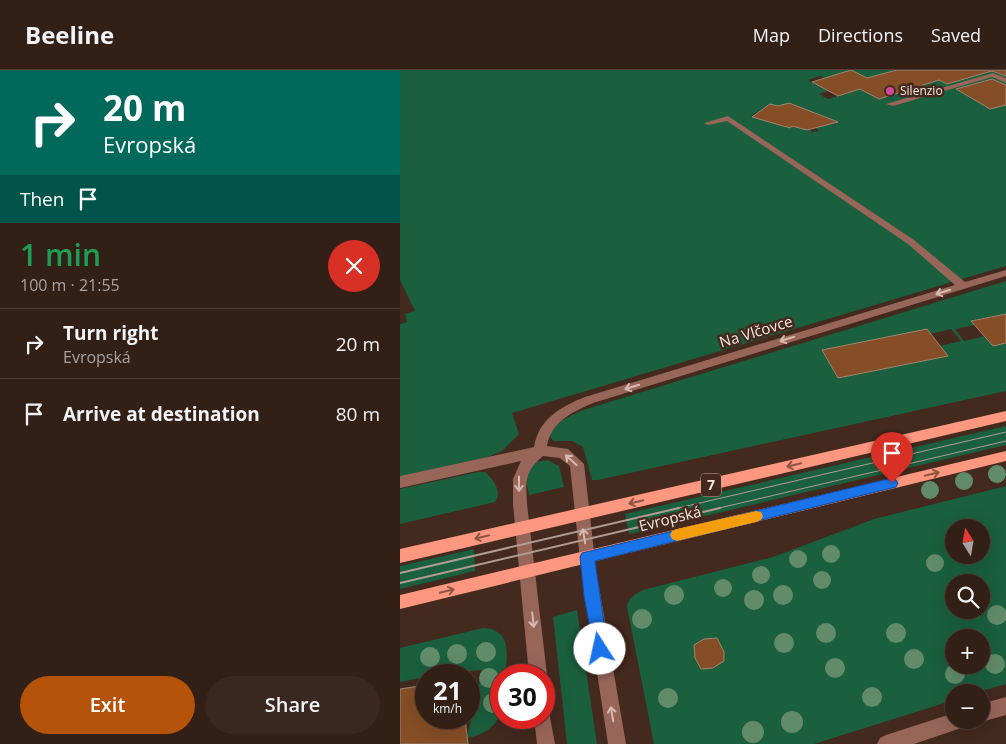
<!DOCTYPE html>
<meta charset="utf-8">
<style>
body{margin:0;font-family:"Open Sans",sans-serif;background:#3a271f;color:#f1f3f6;height:100vh;display:flex;flex-direction:column;font-size:19px;white-space:nowrap}
*{box-sizing:border-box;margin:0}
p{font-size:16px;color:#a8a2a1}
.icon{flex:none;width:28px;height:28px;fill:none;stroke:currentColor;stroke-width:2;stroke-linecap:round;stroke-linejoin:round}
.map{position:relative;flex:1;overflow:hidden}
.panel{display:flex;flex-direction:column;background:#321f16;width:400px}
.panel>*{flex:none}
.top-card{background:#00695c;color:#fff;overflow:hidden}
.needle{width:32px;rotate:349deg}
.fabs{position:absolute;left:545px;top:449px;display:grid;gap:10px}
.fabs a{display:grid;place-items:center;width:45px;height:45px;border-radius:50%;background:#321f16;box-shadow:0 5px 20px #0002,0 0 0 1px #4d3d35;font-size:25px}
.speed{position:absolute;left:15px;top:594px;display:flex;gap:10px;font-size:25px;font-weight:700;text-align:center}
.speed>*{display:grid;place-content:center;width:65px;height:65px;border-radius:50%;background:#321f16;box-shadow:0 5px 20px #0002,0 0 0 1px #4d3d35;line-height:1}
.speed small{font-size:12px;font-weight:400}
.speed .limit{border:8px solid #d22;background:#fff;color:#111}
.pin{position:absolute;display:grid;place-items:center;width:42px;height:42px;color:#fff;margin:-51px -21px;border-radius:50% 50% 50% 0;rotate:-45deg;box-shadow:0 0 5px #0007}
.pin .icon{rotate:45deg}
.me{position:absolute;width:55px;margin:-28px;rotate:350deg;stroke-linejoin:round;filter:drop-shadow(0 0 4px #0008)}
.turn{display:flex;align-items:center;gap:18px;height:105px;padding:0 20px;font-size:22px}
.turn .icon{width:65px;height:65px;stroke-width:2.5}
.turn b{display:block;font-size:35px;line-height:42px}
.then{display:flex;align-items:center;height:48px;padding:0 20px;background:#0003;gap:10px;font-size:19px}
.round{display:grid;place-items:center;flex:none;width:52px;height:52px;border-radius:26px;background:#3a271f}
.overview{display:flex;align-items:center;justify-content:space-between;height:85px;padding:0 20px}
h1{font-size:30px;font-weight:600;line-height:38px;color:#1e9e55}
.button{display:flex;gap:10px;margin-top:auto;padding:10px 20px}
.button a{flex:1;height:58px;border-radius:30px;background:#b45309;color:#fff;font-size:20px;font-weight:600;line-height:58px;text-align:center}
.button a+a{background:#3a271f;color:#f1f3f6}
ul{padding:0;list-style:none}
li{display:flex;align-items:center;gap:15px;height:70px;padding:0 20px;border-top:1px solid #4d3d35}
li div{flex:1}
li b{display:block;font-size:19px}
li em{font-style:normal}
header{display:flex;align-items:center;gap:30px;box-sizing:border-box;height:70px;padding:0 25px;background:#321f16;border-bottom:1px solid #4d3d35}
header strong{font-size:24px}
nav{display:flex;gap:28px;margin-inline-start:auto;font-size:18px}
main{display:flex;flex:1;min-height:0}
.map>svg:first-child{display:block}
.green{fill:#1a5f3e;fill-rule:evenodd}
.building{fill:#854e26;stroke:#a08472}
.lines{fill:none;stroke-linecap:round;stroke-linejoin:round}
.minor{fill:#986559;fill-rule:evenodd}
.major{fill:#fe977f;fill-rule:evenodd}
.tram-far1{stroke:#b19c94;stroke-width:1}
.tram{stroke:#b19c94;stroke-width:2}
.tree{fill:#618b69}
.oneway{stroke:#d6b9b0}
.oneway2{stroke:#8e5545}
.route{fill:#1a73e8;stroke:#114b97}
.slow{fill:#f59e0b}
.hotel-dot{fill:#d1479c;stroke:#43291e;stroke-width:2}
.labels{text-anchor:middle;stroke-width:5;stroke-linejoin:round;paint-order:stroke}
.far-poi-label{font-size:12px;fill:#f8e6df;stroke:#43291e;text-anchor:start}
.shield{fill:#43291e;stroke:#c2ada5;stroke-width:1}
.shield-label{font-size:14px;font-weight:bold;fill:#f8e6df}
.street-label{font-size:15px;fill:#f8e6df;stroke:#43291e}
</style>
<header>
<strong>Beeline</strong>
<nav><a>Map</a><a>Directions</a><a>Saved</a></nav>
</header>
<main>
<section class="panel">
<div class="top-card">
<div class="turn"><svg class="icon" aria-label="right" viewBox="0 0 24 24"><path d="M7 20v-9h11M14 6l5 5-5 5"/></svg><div><b>20 m</b>Evropská</div></div>
<div class="then">Then<svg class="icon" aria-label="arrive" viewBox="0 0 24 24"><path d="M6 21V4h12l-3 4 3 4H6"/></svg></div>
</div>
<div class="overview"><div><h1>1 min</h1><p>100 m · 21:55</p></div><a class="round" style="background:#d93025;color:#fff"><svg class="icon" aria-label="close" viewBox="0 0 24 24"><path d="M6 6l12 12M18 6L6 18"/></svg></a></div>
<ul>
<li><svg class="icon" aria-label="right" viewBox="0 0 24 24"><path d="M7 20v-9h11M14 6l5 5-5 5"/></svg><div><b>Turn right</b><p>Evropská</p></div><em>20 m</em></li>
<li><svg class="icon" aria-label="arrive" viewBox="0 0 24 24"><path d="M6 21V4h12l-3 4 3 4H6"/></svg><div><b>Arrive at destination</b></div><em>80 m</em></li>
</ul>
<div class="button"><a>Exit</a><a>Share</a></div>
</section>
<div class="map">
<svg width="606" height="674" viewBox="0 0 606 674">
<rect width="100%" height="100%" fill="#43291e"/>
<g class="green">
<path d="M0,0H606V196L112,343L119,364L102,381L81,390L0,407V254L7,252L5,244L15,241L0,210ZM420,6L450,22L428,29L419,24L428,21L408,10ZM435,6L475,12L502,21L479,29ZM370,34L437,52L416,58L419,61L412,62L409,59L392,56L389,58L351,46Z"/>
<path d="M606,211V244L572,250L575,255L555,259L564,271L585,266L593,276L606,273V321L198,410H192L183,377L172,371H153L150,366C154,352 170,346 183,340ZM527,259L531,264L551,259L561,271L540,276L547,286L438,308L422,280Z"/>
<polygon points="606,356 606,375 229,464 225,444"/>
<polygon points="147,390 159,396 164,417 129,425 125,404 130,393"/>
<path d="M78,402H85C93,409 103,422 95,432L0,454V419Z"/>
<path d="M606,416V614L578,622H554V630L414,674H254L227,537C228,528 235,524 243,520L373,487L474,449ZM554,458H581V485H554ZM554,512H581V540H554ZM554,568H581V595H554Z"/>
<polygon points="74,479 75,501 0,519 0,496"/>
<polygon points="177,540 197,674 167,674 153,547"/>
<path d="M83,558C111,559 108,584 105,605H101L99,640L101,643C95,658 83,665 67,668L82,600L26,605V607L0,612V578Z"/>
</g>
<g class="building">
<polygon points="451,0 467,8 497,0 606,0 606,6 592,1 547,14 539,10 479,29 460,19 438,26 412,12"/>
<polygon points="592,9 606,15 606,35 590,39 556,19"/>
<polygon points="389,33 438,52 407,60 392,56 390,58 352,47 370,34 378,36"/>
<polygon points="606,244 606,273 593,276 571,251"/>
<polygon points="527,259 548,286 438,308 422,280"/>
<polygon points="317,568 324,582 324,591 313,598 301,599 295,588 294,575 304,569"/>
<polygon points="26,615 26,648 65,648 68,674 0,674 0,619"/>
</g>
<g class="lines">
<g class="minor">
<polygon points="593,3 606,8 606,13 592,7 493,36 486,34"/>
<path d="M328,46L514,170L565,212L606,200V206L193,333C172,342 151,352 147,376L168,379L184,394L196,499L226,674H208L181,499L170,396L160,388L143,386C124,402 126,411 127,434L147,605L144,611V605H129L113,434V409L121,391L0,418V406L134,377C139,349 160,337 185,327L555,215L508,174L327,51L308,55L304,53Z"/>
<polygon points="606,627 606,645 581,652 577,650 581,650 581,634"/>
<polygon points="144,639 149,642 155,674 137,674 134,648 144,648"/>
<polygon points="554,643 554,650 570,650 567,656 514,674 477,674 480,668 486,665"/>
</g>
<g class="major">
<polygon points="606,341 606,351 0,493 0,479"/>
<polygon points="606,381 606,391 0,539 0,525"/>
</g>
<g class="tram-far1">
<polyline points="274,439 606,362"/>
<polyline points="315,439 606,371"/>
</g>
<g class="tram">
<polyline points="0,503 279,438"/>
<polyline points="0,513 320,438"/>
</g>
</g>
<g class="tree">
<circle cx="597" cy="404" r="9"/>
<circle cx="564" cy="411" r="9"/>
<circle cx="530" cy="420" r="9"/>
<circle cx="431" cy="484" r="9"/>
<circle cx="398" cy="489" r="9"/>
<circle cx="535" cy="493" r="9"/>
<circle cx="361" cy="505" r="9"/>
<circle cx="422" cy="510" r="9"/>
<circle cx="323" cy="518" r="9"/>
<circle cx="274" cy="525" r="10"/>
<circle cx="383" cy="525" r="10"/>
<circle cx="354" cy="530" r="10"/>
<circle cx="597" cy="545" r="10"/>
<circle cx="242" cy="549" r="10"/>
<circle cx="426" cy="563" r="10"/>
<circle cx="496" cy="563" r="10"/>
<circle cx="384" cy="573" r="10"/>
<circle cx="86" cy="582" r="10"/>
<circle cx="57" cy="584" r="10"/>
<circle cx="30" cy="587" r="10"/>
<circle cx="514" cy="589" r="10"/>
<circle cx="595" cy="594" r="10"/>
<circle cx="435" cy="598" r="10"/>
<circle cx="555" cy="604" r="10"/>
<circle cx="89" cy="608" r="10"/>
<circle cx="472" cy="627" r="10"/>
<circle cx="268" cy="628" r="10"/>
<circle cx="93" cy="633" r="10"/>
<circle cx="392" cy="652" r="11"/>
<circle cx="353" cy="662" r="11"/>
</g>
<defs><path id="oneway-shaft" d="M-6 0H5M1.5-3L5.5 0L1.5 3" fill="none" stroke-width="1.6" stroke-linecap="round" stroke-linejoin="round" transform="scale(1.25)"/></defs>
<g class="oneway">
<use href="#oneway-shaft" transform="translate(543 222) rotate(163)"/>
<use href="#oneway-shaft" transform="translate(387 269) rotate(163)"/>
<use href="#oneway-shaft" transform="translate(232 317) rotate(163)"/>
<use href="#oneway-shaft" transform="translate(171 390) rotate(-138)"/>
<use href="#oneway-shaft" transform="translate(119 414) rotate(90)"/>
<use href="#oneway-shaft" transform="translate(184 466) rotate(-99)"/>
<use href="#oneway-shaft" transform="translate(133 550) rotate(84)"/>
<use href="#oneway-shaft" transform="translate(212 644) rotate(-100)"/>
</g>
<g class="oneway2">
<use href="#oneway-shaft" transform="translate(394 395) rotate(167)"/>
<use href="#oneway-shaft" transform="translate(532 404) rotate(-14)"/>
<use href="#oneway-shaft" transform="translate(236 432) rotate(167)"/>
<use href="#oneway-shaft" transform="translate(82 467) rotate(167)"/>
<use href="#oneway-shaft" transform="translate(47 521) rotate(-14)"/>
</g>
<polygon class="route" points="492,408 496,410 498,413 496,417 492,418 195,491 208,579 206,584 200,586 195,584 184,527 180,487 182,483"/>
<polygon class="slow" points="356,441 361,442 363,446 361,450 356,452 277,471 272,469 270,465 272,461 277,459"/>
<circle class="hotel-dot" cx="490" cy="21" r="5"/>
<g class="labels">
<g class="far-poi-label">
<text x="500" y="25">Silenzio</text>
</g>
<rect class="shield" x="301" y="403.5" width="20" height="23" rx="4"/>
<g class="shield-label">
<text x="311" y="420">7</text>
</g>
<g class="street-label">
<text transform="translate(356 262) rotate(-17)" y="5">Na Vlčovce</text>
<text transform="translate(270 449) rotate(-14)" y="5">Evropská</text>
</g>
</g>
</svg>
<div class="fabs">
<a><svg class="needle" viewBox="-14 -14 28 28"><path d="M0-13l5 13h-10z" fill="#e53935"/><path d="M0 13l5-13h-10z" fill="#a8a2a1"/></svg></a>
<a><svg class="icon" aria-label="search" viewBox="0 0 24 24"><circle cx="10" cy="10" r="6"/><path d="M15 15l6 6"/></svg></a>
<a>+</a>
<a>−</a>
</div>
<div class="speed"><div>21<small>km/h</small></div><div class="limit">30</div></div>
<div class="pin" style="left:492px;top:413px;background:#d93025"><svg class="icon" aria-label="arrive" viewBox="0 0 24 24"><path d="M6 21V4h12l-3 4 3 4H6"/></svg></div>
<svg class="me" style="left:200px;top:579px" viewBox="-20 -20 40 40"><circle r="19" fill="#fff"/><path d="M0-13L10 11 0 6-10 11z" fill="#1a73e8"/></svg>
</div>
</main>
